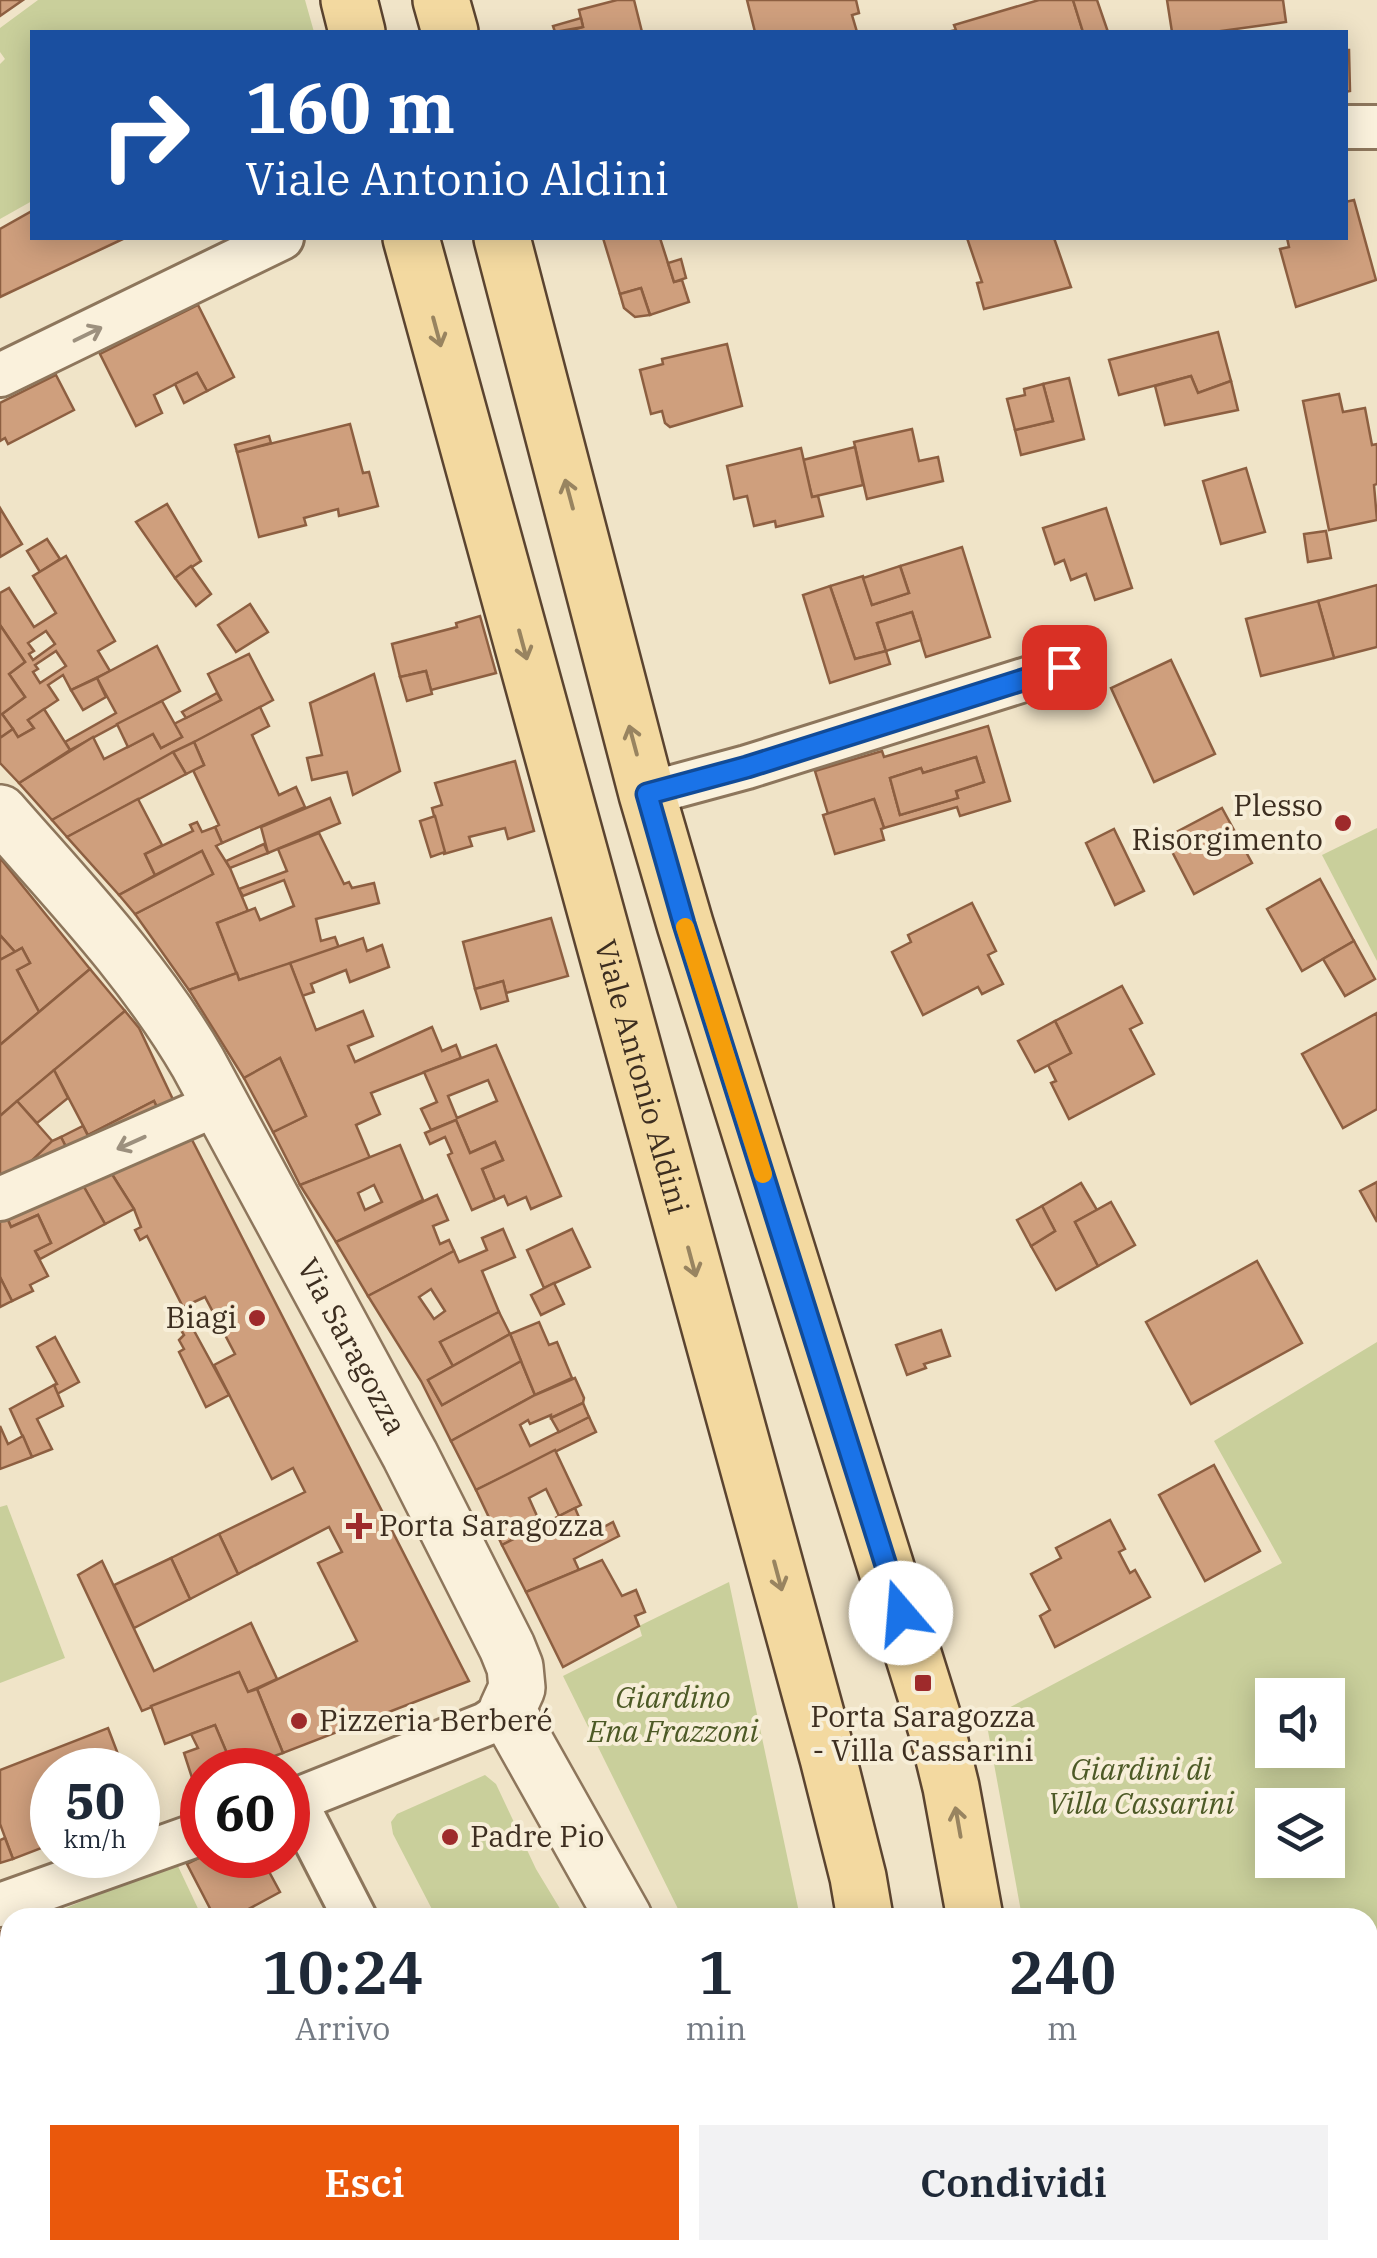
<!DOCTYPE html>
<html lang="it">
<meta charset="utf-8">
<style>
body{margin:0;font-family:"IBM Plex Serif",serif;background:#f2f2f3;color:#1f2937;height:100vh;display:flex;flex-direction:column;font-size:38px;white-space:nowrap}
*{box-sizing:border-box;margin:0}
p{font-size:32px;color:#747a83}
.icon{flex:none;width:55px;height:55px;fill:none;stroke:currentColor;stroke-width:2;stroke-linecap:round;stroke-linejoin:round}
.map{position:relative;flex:1;overflow:hidden}
.drawer{position:absolute;left:0px;top:1908px;width:1378px;height:352px;display:flex;flex-direction:column;background:#fff;border-radius:30px 30px 0 0;box-shadow:0 5px 25px #0003}
.drawer>*{flex:none}
.guide{position:absolute;left:30px;top:30px;width:1318px;height:210px;border-radius:0px;box-shadow:0 5px 25px #0003;background:#1a4fa0;color:#fff;overflow:hidden}
.fabs{position:absolute;left:1255px;top:1678px;display:grid;gap:20px}
.fabs a{display:grid;place-items:center;width:90px;height:90px;border-radius:0px;background:#fff;box-shadow:0 5px 25px #0003;font-size:50px}
.speed{position:absolute;left:30px;top:1748px;display:flex;gap:20px;font-size:50px;font-weight:700;text-align:center}
.speed>*{display:grid;place-content:center;width:130px;height:130px;border-radius:50%;background:#fff;box-shadow:0 5px 25px #0003;line-height:1}
.speed small{font-size:25px;font-weight:400}
.speed .limit{border:15px solid #d22;background:#fff;color:#111}
.pin{position:absolute;display:grid;place-items:center;width:85px;height:85px;color:#fff;margin:-42px;border-radius:20px;box-shadow:0 5px 15px #0006}
.me{position:absolute;width:110px;margin:-55px;rotate:342deg;stroke-linejoin:round;filter:drop-shadow(0 0 8px #0008)}
.turn{display:flex;align-items:center;gap:35px;height:210px;padding:0 50px;font-size:45px}
.turn .icon{width:130px;height:130px;stroke-width:2.5}
.turn b{display:block;font-size:70px;line-height:85px}
.eta{display:flex;justify-content:space-evenly;align-items:center;height:170px;text-align:center}
.eta b{font-size:60px;font-weight:600;line-height:70px}
.action{display:flex;gap:20px;margin-top:auto;padding:20px 50px}
.action a{flex:1;height:115px;border-radius:0px;background:#ea580c;color:#fff;font-size:40px;font-weight:600;line-height:115px;text-align:center}
.action a+a{background:#f2f2f3;color:#1f2937}
.map>svg:first-child{display:block}
.green{fill:#c9cf9b;fill-rule:evenodd}
.building{fill:#cf9f7d;stroke:#8d5f41;stroke-width:2.5;fill-rule:evenodd}
.lines{fill:none;stroke-linecap:round;stroke-linejoin:round}
.minor-casing{stroke:#8d765c;stroke-width:48}
.tertiary-casing{stroke:#8d765c;stroke-width:60}
.primary-casing{stroke:#5b4430;stroke-width:60}
.minor{stroke:#faf1dc;stroke-width:42}
.tertiary{stroke:#faf1dc;stroke-width:55}
.primary{stroke:#f3d9a0;stroke-width:55}
.oneway{stroke:#988460}
.oneway2{stroke:#9c907e}
.route-casing{stroke:#114b97;stroke-width:25}
.route{stroke:#1a73e8;stroke-width:18}
.slow{stroke:#f59e0b;stroke-width:18}
.poi-dot{fill:#9e2a2b;stroke:#f7eed8;stroke-width:4}
.labels{text-anchor:middle;stroke-width:8;stroke-linejoin:round;paint-order:stroke}
.poi-label{font-size:30px;fill:#3d2e20;stroke:#f7eed8;text-anchor:start}
.street-label{font-size:30px;fill:#3d2e20;stroke:#f7eed8}
.park-label{font-size:30px;font-style:italic;fill:#4d5a26;stroke:#f7eed8}
</style>
<div class="map">
<svg width="1377" height="2258" viewBox="0 0 1377 2258">
<rect width="100%" height="100%" fill="#f0e4c8"/>
<g class="green">
<polygon points="38,0 305,0 314,32 32,32 32,201 0,219 0,64 5,59 0,52 0,28"/>
<polygon points="1377,828 1377,961 1322,855"/>
<path d="M1377,1342V2104L1368,2109V1918L1022,1917L986,1720L1282,1563L1214,1441ZM1272,1695H1328V1750H1272ZM1272,1805H1328V1860H1272Z"/>
<polygon points="7,1505 65,1658 0,1683 0,1507"/>
<polygon points="729,1582 800,1917 682,1917 563,1676 642,1636 639,1626"/>
<polygon points="485,1775 496,1784 536,1869 565,1917 436,1917 393,1834 391,1822 397,1814"/>
<polygon points="176,1862 202,1917 70,1917 66,1908"/>
</g>
<g class="building">
<polygon points="0,0 23,0 0,16"/>
<polygon points="617,0 634,0 642,32 566,32 583,27 579,10"/>
<polygon points="747,0 856,0 859,13 852,15 857,32 755,32"/>
<polygon points="1039,0 1073,0 1083,32 947,32 956,30 954,25"/>
<polygon points="1073,0 1097,0 1108,32 1083,32"/>
<polygon points="1167,0 1283,0 1286,22 1214,32 1172,32"/>
<polygon points="581,18 583,27 555,32 553,26"/>
<polygon points="1345,50 1349,50 1350,91 1345,92"/>
<polygon points="1354,200 1376,280 1296,307 1280,249 1289,247 1287,238 1345,238 1345,202"/>
<polygon points="32,211 32,238 125,238 0,297 0,229"/>
<polygon points="603,238 660,238 674,282 682,280 689,302 650,315 641,288 620,294"/>
<polygon points="967,238 1054,238 1071,287 984,309 977,283 982,282"/>
<polygon points="681,259 686,278 674,282 668,263"/>
<polygon points="641,288 650,315 635,317 624,308 620,294"/>
<polygon points="198,305 234,377 207,391 197,373 154,395 162,413 136,426 100,354"/>
<polygon points="1218,332 1231,381 1198,393 1191,376 1119,395 1109,360"/>
<polygon points="727,344 742,406 670,427 665,423 662,411 651,414 640,370 663,364 662,359"/>
<polygon points="197,373 207,391 184,403 175,384"/>
<polygon points="56,375 74,410 8,444 5,438 0,441 0,403"/>
<polygon points="1191,376 1198,393 1231,381 1238,410 1165,425 1155,386"/>
<polygon points="1069,378 1084,439 1021,455 1015,430 1053,421 1043,384"/>
<polygon points="1043,384 1053,421 1015,430 1007,399 1025,395 1024,389"/>
<polygon points="1339,394 1343,412 1365,408 1372,445 1377,444 1377,484 1374,485 1377,520 1329,530 1303,401"/>
<polygon points="350,424 363,473 369,472 378,506 339,516 338,509 304,518 306,525 259,537 237,452"/>
<polygon points="912,429 919,461 938,457 943,481 867,499 854,442"/>
<polygon points="269,436 271,443 237,452 235,445"/>
<polygon points="855,447 863,485 812,497 803,460"/>
<polygon points="801,448 812,497 818,496 823,516 776,527 775,521 754,526 747,496 734,499 727,466"/>
<polygon points="1246,468 1265,532 1221,544 1203,481"/>
<polygon points="167,504 201,561 175,578 136,522"/>
<polygon points="0,508 22,544 0,557"/>
<polygon points="1106,508 1132,588 1095,600 1086,574 1071,580 1064,560 1055,564 1043,528"/>
<polygon points="1326,531 1331,558 1308,562 1304,534"/>
<polygon points="47,539 60,559 40,572 27,551"/>
<polygon points="962,547 990,637 926,657 912,612 877,623 886,651 855,659 830,586 863,576 872,605 909,593 900,566"/>
<path d="M66,556L115,641L98,651L110,671L71,690L63,675L48,685L58,700L28,720L34,728L18,737L2,714L25,697L9,674L25,662L0,625V593L9,588L34,627L56,613L33,576ZM46,631L55,644L33,660L29,654L34,651L28,643ZM56,651L66,666L40,683L33,672L38,669L35,665Z"/>
<polygon points="191,566 211,594 196,606 175,578"/>
<polygon points="900,566 909,593 872,605 863,578"/>
<polygon points="1377,585 1377,647 1334,658 1318,601"/>
<polygon points="830,586 855,659 886,651 890,664 830,683 803,595"/>
<polygon points="1318,601 1334,658 1261,676 1246,619"/>
<polygon points="250,604 268,632 236,652 218,625"/>
<polygon points="912,612 921,640 886,651 877,623"/>
<polygon points="480,616 496,673 431,690 426,671 400,677 392,644 457,627 456,623"/>
<polygon points="0,625 25,662 9,674 25,697 2,714 13,729 0,738"/>
<polygon points="157,646 180,691 70,750 65,742 116,713 97,678"/>
<polygon points="249,654 273,700 52,820 19,783 93,737 104,759 153,734 161,748 182,737 174,724 221,700 208,674"/>
<polygon points="1171,660 1215,754 1154,782 1111,688"/>
<polygon points="426,671 432,694 407,701 400,677"/>
<polygon points="374,674 400,771 353,795 347,772 312,780 307,758 322,755 310,703"/>
<polygon points="97,678 106,697 83,710 71,690"/>
<polygon points="217,693 221,700 186,718 182,712"/>
<polygon points="162,701 182,737 161,748 153,734 128,747 117,724"/>
<polygon points="260,707 269,726 252,735 279,795 296,787 305,807 222,843 215,827 219,825 193,770 204,765 194,742"/>
<polygon points="44,709 70,750 19,783 0,763 0,738 13,729 18,737 34,728 28,720"/>
<path d="M988,726L1010,801L960,816L957,807L884,828L874,799L828,814L815,771L882,751L884,757ZM976,757L984,782L956,791L958,798L900,815L890,778L921,768L923,773Z"/>
<polygon points="194,742 204,765 186,774 173,752"/>
<polygon points="173,752 186,774 67,837 52,820"/>
<polygon points="976,757 984,782 956,791 958,798 900,815 890,778 921,768 923,773"/>
<polygon points="515,761 534,831 508,839 505,828 469,837 472,846 444,854 432,808 442,805 435,783"/>
<polygon points="330,798 340,823 268,853 261,827"/>
<polygon points="138,799 162,845 145,854 155,875 119,895 67,837"/>
<polygon points="874,799 884,828 881,829 884,840 835,854 823,815"/>
<polygon points="1222,808 1252,863 1194,894 1165,838"/>
<polygon points="435,816 445,852 431,857 420,821"/>
<polygon points="197,822 202,832 215,827 222,843 216,846 230,868 248,911 217,923 237,973 189,990 135,914 213,874 202,851 155,875 145,854 193,831 190,825"/>
<polygon points="1114,829 1144,891 1115,905 1086,843"/>
<polygon points="319,833 344,884 349,882 352,888 374,883 379,903 316,919 321,941 335,937 339,948 239,980 217,923 255,908 260,920 294,906 284,880 243,896 239,889 287,871 278,849"/>
<polygon points="264,844 268,853 230,868 226,861"/>
<polygon points="202,851 213,874 135,914 119,895"/>
<polygon points="0,858 90,969 39,1012 17,970 30,963 22,948 15,952 0,935"/>
<polygon points="1320,879 1354,941 1302,971 1267,909"/>
<polygon points="972,903 996,951 988,955 1003,984 982,994 978,987 923,1015 892,952 911,942 908,935"/>
<polygon points="551,918 568,976 506,993 503,981 475,989 463,942"/>
<polygon points="0,935 15,952 0,960"/>
<polygon points="363,938 367,951 382,945 389,967 350,982 346,970 311,984 314,992 302,996 290,963"/>
<polygon points="1354,941 1375,979 1345,996 1323,959"/>
<polygon points="22,948 30,963 17,970 39,1012 0,1045 0,960"/>
<polygon points="290,963 316,1030 363,1011 373,1036 348,1046 355,1062 432,1027 442,1051 456,1045 461,1058 371,1093 380,1114 356,1125 370,1158 300,1185 273,1132 306,1116 280,1058 244,1078 189,990 237,973 239,980"/>
<polygon points="90,969 125,1011 0,1116 0,1045"/>
<polygon points="503,981 508,1001 481,1009 475,989"/>
<polygon points="1122,986 1142,1023 1130,1029 1154,1074 1069,1119 1051,1083 1056,1081 1048,1065 1071,1053 1055,1021"/>
<polygon points="125,1011 139,1028 177,1108 161,1116 154,1101 88,1135 54,1070"/>
<polygon points="1377,1013 1377,1109 1343,1128 1302,1054"/>
<polygon points="1055,1021 1071,1053 1035,1072 1018,1041"/>
<path d="M496,1045L561,1196L531,1209L526,1197L508,1205L504,1196L495,1200L482,1169L503,1160L495,1142L470,1153L456,1120L431,1130L421,1109L437,1102L424,1072ZM488,1080L497,1101L457,1118L448,1096Z"/>
<polygon points="280,1058 306,1116 273,1132 244,1078"/>
<polygon points="54,1070 68,1098 37,1123 17,1101"/>
<polygon points="17,1101 54,1143 25,1167 0,1181 0,1116"/>
<polygon points="154,1101 161,1116 94,1147 88,1135"/>
<polygon points="456,1120 470,1153 495,1142 503,1160 482,1169 495,1200 472,1210 448,1155 452,1153 445,1137 430,1144 425,1133"/>
<polygon points="83,1126 94,1148 71,1157 61,1137"/>
<polygon points="188,1132 469,1681 283,1753 257,1689 357,1641 318,1563 342,1552 329,1527 238,1574 219,1534 305,1492 293,1468 272,1479 214,1365 235,1354 205,1297 183,1307 147,1236 140,1240 135,1230 141,1227 134,1209 108,1168"/>
<polygon points="61,1137 71,1157 25,1167 52,1141"/>
<path d="M400,1145L423,1200L336,1242L300,1185ZM374,1185L382,1202L365,1210L358,1193Z"/>
<polygon points="108,1168 134,1209 105,1224 80,1180"/>
<polygon points="80,1180 105,1224 40,1259 35,1251 51,1243 38,1215 11,1227 5,1213"/>
<polygon points="1377,1182 1377,1222 1360,1191"/>
<polygon points="1081,1183 1097,1210 1075,1222 1098,1266 1056,1290 1031,1246 1055,1231 1042,1206"/>
<polygon points="437,1195 448,1220 433,1226 440,1244 449,1240 454,1251 368,1296 336,1242"/>
<polygon points="1111,1202 1135,1245 1098,1266 1075,1222"/>
<polygon points="1042,1206 1055,1231 1031,1246 1017,1220"/>
<polygon points="5,1213 11,1227 38,1215 51,1243 35,1251 48,1276 30,1285 33,1291 12,1301 0,1277 0,1216"/>
<path d="M503,1229L515,1257L482,1271L499,1312L440,1342L453,1366L428,1380L442,1405L521,1361L535,1395L451,1441L421,1381L368,1296L454,1251L459,1262L487,1250L482,1238ZM431,1289L445,1311L434,1319L419,1297Z"/>
<polygon points="572,1229 590,1267 544,1288 527,1250"/>
<polygon points="1257,1261 1302,1343 1191,1404 1146,1322"/>
<polygon points="0,1277 12,1301 0,1307"/>
<polygon points="554,1283 564,1304 541,1315 531,1295"/>
<polygon points="499,1312 510,1334 453,1366 440,1342"/>
<polygon points="186,1316 229,1395 206,1407 179,1352 184,1349 179,1340 184,1335 176,1322"/>
<polygon points="539,1322 549,1345 557,1342 572,1378 535,1395 510,1334"/>
<polygon points="941,1330 950,1356 924,1364 926,1368 907,1375 896,1345"/>
<polygon points="510,1334 521,1361 442,1405 428,1380"/>
<polygon points="55,1337 79,1382 57,1394 54,1385 57,1384 37,1347"/>
<polygon points="575,1378 584,1398 583,1403 551,1418 551,1415 530,1424 528,1420 520,1425 530,1446 589,1417 596,1432 476,1490 451,1441 535,1395"/>
<polygon points="54,1385 63,1406 37,1419 52,1449 32,1457 10,1409"/>
<polygon points="583,1403 589,1417 559,1432 551,1418"/>
<polygon points="0,1426 8,1444 23,1436 32,1457 0,1469"/>
<polygon points="555,1450 581,1505 559,1516 546,1489 529,1498 541,1525 502,1545 476,1490"/>
<polygon points="1214,1465 1260,1551 1205,1581 1159,1495"/>
<polygon points="575,1508 587,1536 613,1522 619,1536 574,1559 579,1570 526,1592 502,1545"/>
<polygon points="1110,1520 1125,1549 1119,1552 1130,1573 1135,1570 1150,1597 1055,1647 1040,1616 1050,1610 1031,1574 1061,1558 1056,1548"/>
<polygon points="219,1534 238,1574 190,1599 171,1558"/>
<polygon points="171,1558 190,1599 134,1628 114,1585"/>
<polygon points="602,1560 622,1596 636,1590 645,1612 635,1616 639,1626 563,1667 526,1592"/>
<polygon points="102,1561 154,1671 251,1623 277,1679 248,1692 239,1672 142,1711 78,1575"/>
<polygon points="239,1672 248,1692 257,1689 283,1753 234,1770 215,1725 165,1744 151,1706"/>
<polygon points="215,1725 234,1770 202,1770 202,1784 195,1787 184,1753 198,1748 191,1734"/>
<polygon points="108,1728 124,1770 52,1770 52,1844 13,1859 0,1824 0,1770"/>
<polygon points="5,1838 13,1859 0,1863 0,1840"/>
<polygon points="205,1855 260,1855 280,1892 232,1918 215,1918 187,1864"/>
<polygon points="10,1927 10,1996 0,2001 0,1931"/>
<polygon points="10,2153 10,2209 0,2214 0,2158"/>
<polygon points="1377,2224 1377,2241 1368,2246 1368,2229"/>
<polygon points="1377,2241 1377,2258 1344,2258 1359,2250 1368,2250 1368,2246"/>
<polygon points="75,2250 78,2258 56,2258 72,2250"/>
<polygon points="112,2250 258,2250 262,2258 96,2258"/>
<polygon points="326,2250 386,2250 370,2258 330,2258"/>
<polygon points="857,2250 912,2250 914,2252 908,2258 858,2258 853,2254"/>
<polygon points="1329,2250 1359,2250 1344,2258 1315,2258"/>
</g>
<g class="lines">
<g class="minor-casing">
<g id="minor">
<polyline points="1345,127 1377,127"/>
<polyline points="0,375 282,238"/>
<polyline points="647,794 747,767 1065,667"/>
<polyline points="0,1199 220,1103"/>
<polyline points="295,1801 355,1918"/>
<polyline points="288,1803 486,1724 507,1710"/>
<polyline points="0,1905 202,1833"/>
<polyline points="1368,2154 1377,2149"/>
<polyline points="534,2250 539,2258"/>
<polyline points="1054,2250 1063,2258"/>
<polyline points="0,2256 11,2250"/>
<polyline points="1174,2258 1189,2250"/>
</g>
</g>
<g class="tertiary-casing">
<g id="tertiary">
<path id="s1" d="M0,813C70,893 144,970 198,1063L410,1455L507,1647L515,1667L517,1688L507,1710L624,1918"/>
</g>
</g>
<g class="primary-casing">
<g id="primary">
<polyline points="349,0 357,32"/>
<polyline points="441,0 450,32"/>
<path id="s2" d="M411,238L828,1758L858,1877L865,1918"/>
<polyline points="502,238 647,794 685,924 938,1734 951,1787 975,1918"/>
<polyline points="954,2250 962,2258"/>
<polyline points="647,2258 655,2250"/>
<polyline points="765,2258 773,2250"/>
</g>
</g>
<use href="#minor" class="minor"/>
<use href="#tertiary" class="tertiary"/>
<use href="#primary" class="primary"/>
</g>
<defs><path id="oneway-shaft" d="M-6 0H5M1.5-3L5.5 0L1.5 3" fill="none" stroke-width="1.6" stroke-linecap="round" stroke-linejoin="round" transform="scale(2.5)"/></defs>
<g class="oneway">
<use href="#oneway-shaft" transform="translate(437 332) rotate(75)"/>
<use href="#oneway-shaft" transform="translate(569 494) rotate(-105)"/>
<use href="#oneway-shaft" transform="translate(523 645) rotate(75)"/>
<use href="#oneway-shaft" transform="translate(633 740) rotate(-105)"/>
<use href="#oneway-shaft" transform="translate(692 1262) rotate(75)"/>
<use href="#oneway-shaft" transform="translate(778 1576) rotate(75)"/>
<use href="#oneway-shaft" transform="translate(958 1822) rotate(-100)"/>
</g>
<g class="oneway2">
<use href="#oneway-shaft" transform="translate(88 334) rotate(-26)"/>
<use href="#oneway-shaft" transform="translate(131 1143) rotate(156)"/>
</g>
<g class="lines">
<g class="route-casing">
<polyline id="route" points="901,1613 684,924 647,794 747,767 1064,667"/>
</g>
<use href="#route" class="route"/>
<polyline class="slow" points="685,927 763,1174"/>
</g>
<g class="poi-dot">
<circle cx="1343" cy="823" r="10"/>
<circle cx="257" cy="1318" r="10"/>
<path d="M354 1511h10v10h10v10h-10v10h-10v-10h-10v-10h10z"/>
<rect x="913" y="1673" width="20" height="20" rx="5"/>
<circle cx="299" cy="1721" r="10"/>
<circle cx="450" cy="1837" r="10"/>
</g>
<g class="labels">
<g class="poi-label">
<text x="1323" y="816" text-anchor="end">Plesso<tspan x="1323" dy="34">Risorgimento</tspan></text>
<text x="237" y="1328" text-anchor="end">Biagi</text>
<text x="379" y="1536">Porta Saragozza</text>
<text x="923" y="1727" text-anchor="middle">Porta Saragozza<tspan x="923" dy="34">- Villa Cassarini</tspan></text>
<text x="319" y="1731">Pizzeria Berberé</text>
<text x="470" y="1847">Padre Pio</text>
</g>
<g class="street-label">
<text dy="10" stroke="none"><textPath href="#s2" startOffset="870">Viale Antonio Aldini</textPath></text>
<text dy="10" stroke="none"><textPath href="#s1" startOffset="642">Via Saragozza</textPath></text>
</g>
<g class="park-label">
<text x="673" y="1708">Giardino<tspan x="673" dy="34">Ena Frazzoni</tspan></text>
<text x="1141" y="1780">Giardini di<tspan x="1141" dy="34">Villa Cassarini</tspan></text>
</g>
</g>
</svg>
<div class="fabs">
<a><svg class="icon" aria-label="sound" viewBox="0 0 24 24"><path d="M4 9h4l5-4v14l-5-4H4zM17 9q2 3 0 6"/></svg></a>
<a><svg class="icon" aria-label="layers" viewBox="0 0 24 24"><path d="M12 4l9 5-9 5-9-5zM3 14l9 5 9-5"/></svg></a>
</div>
<div class="speed"><div>50<small>km/h</small></div><div class="limit">60</div></div>
<div class="pin" style="left:1064px;top:667px;background:#d93025"><svg class="icon" aria-label="arrive" viewBox="0 0 24 24"><path d="M6 21V4h12l-3 4 3 4H6"/></svg></div>
<svg class="me" style="left:901px;top:1613px" viewBox="-20 -20 40 40"><circle r="19" fill="#fff"/><path d="M0-13L10 11 0 6-10 11z" fill="#1a73e8"/></svg>
<div class="guide">
<div class="turn"><svg class="icon" aria-label="right" viewBox="0 0 24 24"><path d="M7 20v-9h11M14 6l5 5-5 5"/></svg><div><b>160 m</b>Viale Antonio Aldini</div></div>
</div>
<section class="drawer">
<div class="eta">
<div><b>10:24</b><p>Arrivo</p></div>
<div><b>1</b><p>min</p></div>
<div><b>240</b><p>m</p></div>
</div>
<div class="action"><a>Esci</a><a>Condividi</a></div>
</section>
</div>
